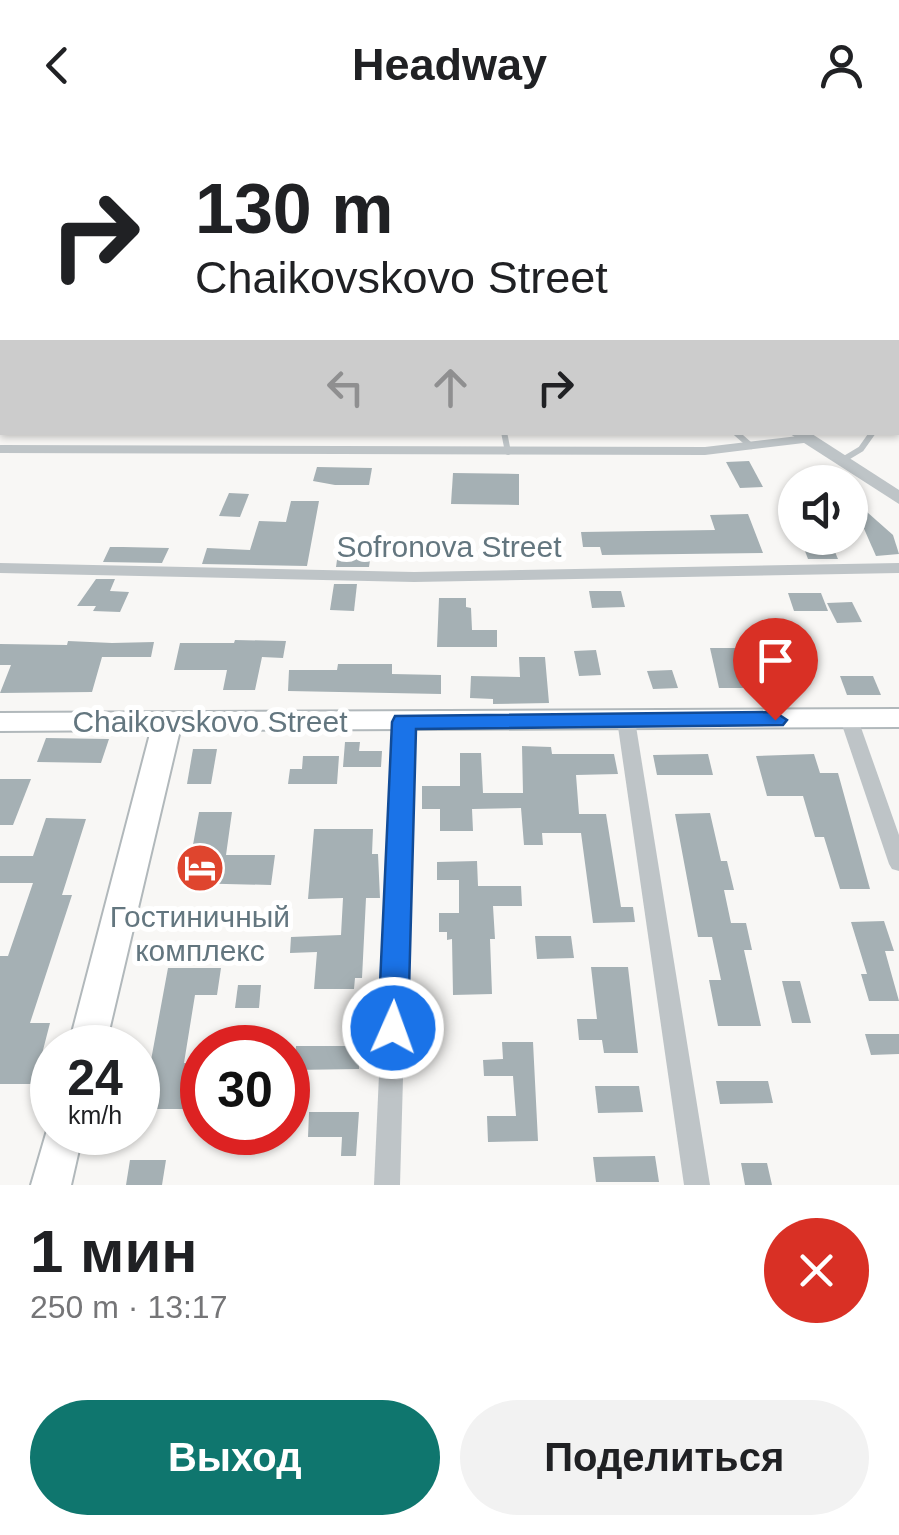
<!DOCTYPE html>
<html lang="ru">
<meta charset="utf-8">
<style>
body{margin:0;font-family:Helvetica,sans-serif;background:#f2f2f2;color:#202124;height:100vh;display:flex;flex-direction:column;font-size:38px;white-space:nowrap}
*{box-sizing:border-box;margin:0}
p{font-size:32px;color:#757577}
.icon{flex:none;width:55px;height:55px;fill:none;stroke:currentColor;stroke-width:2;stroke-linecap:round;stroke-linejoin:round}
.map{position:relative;height:1055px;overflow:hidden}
.panel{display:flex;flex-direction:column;background:#fff;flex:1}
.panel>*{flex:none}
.banner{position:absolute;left:0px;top:0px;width:900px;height:305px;box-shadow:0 2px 8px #0004;background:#fff;color:#202124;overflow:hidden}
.tools{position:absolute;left:778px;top:335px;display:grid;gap:20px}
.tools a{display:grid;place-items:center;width:90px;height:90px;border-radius:50%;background:#fff;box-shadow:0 2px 8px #0004;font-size:50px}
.speed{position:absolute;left:30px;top:895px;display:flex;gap:20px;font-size:50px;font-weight:700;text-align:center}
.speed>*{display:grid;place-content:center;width:130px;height:130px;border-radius:50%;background:#fff;box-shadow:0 2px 8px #0004;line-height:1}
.speed small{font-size:25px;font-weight:400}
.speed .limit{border:15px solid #d22;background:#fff;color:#111}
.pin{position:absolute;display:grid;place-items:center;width:85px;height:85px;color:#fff;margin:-102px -42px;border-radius:50% 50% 50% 0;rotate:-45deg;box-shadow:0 0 10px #0007}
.pin .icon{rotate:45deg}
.me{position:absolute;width:110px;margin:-55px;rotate:2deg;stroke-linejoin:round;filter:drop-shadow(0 0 8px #0008)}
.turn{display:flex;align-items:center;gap:35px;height:210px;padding:0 30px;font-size:45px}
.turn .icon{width:130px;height:130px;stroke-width:2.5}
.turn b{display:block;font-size:70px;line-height:85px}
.lanes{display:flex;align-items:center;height:95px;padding:0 30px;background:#0003;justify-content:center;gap:50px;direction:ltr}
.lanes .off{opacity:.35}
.round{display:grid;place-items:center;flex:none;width:105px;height:105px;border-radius:52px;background:#f2f2f2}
.headline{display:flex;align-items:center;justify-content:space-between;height:170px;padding:0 30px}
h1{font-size:60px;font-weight:800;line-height:75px}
.action{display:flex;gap:20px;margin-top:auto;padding:20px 30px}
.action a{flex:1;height:115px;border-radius:60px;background:#0f766e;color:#fff;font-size:40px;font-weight:800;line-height:115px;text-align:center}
.action a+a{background:#f2f2f2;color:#202124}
header{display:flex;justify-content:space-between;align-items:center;height:130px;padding:0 30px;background:#fff;font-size:45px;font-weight:800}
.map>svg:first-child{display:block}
.water{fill:#b6c4c7}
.building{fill:#a5b0b4}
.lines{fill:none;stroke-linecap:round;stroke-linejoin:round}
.secondary-casing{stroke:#b1b8bb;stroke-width:4}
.primary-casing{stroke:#b2b8bb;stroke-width:5}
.service-far1{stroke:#bec4c7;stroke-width:5}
.service{stroke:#bec4c7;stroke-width:6}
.minor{fill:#bec4c7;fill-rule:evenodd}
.tertiary{fill:#bec4c7;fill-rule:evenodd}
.secondary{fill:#fff;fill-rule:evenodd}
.primary{fill:#fff;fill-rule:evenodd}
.route{fill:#1a73e8;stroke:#114b97;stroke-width:2.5}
.labels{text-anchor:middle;stroke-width:10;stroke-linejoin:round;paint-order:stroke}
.street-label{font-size:30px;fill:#63767f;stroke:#fff}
.poi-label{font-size:30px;fill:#63767f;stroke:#fff}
</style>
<header><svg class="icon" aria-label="back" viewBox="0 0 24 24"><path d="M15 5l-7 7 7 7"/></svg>Headway<svg class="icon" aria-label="person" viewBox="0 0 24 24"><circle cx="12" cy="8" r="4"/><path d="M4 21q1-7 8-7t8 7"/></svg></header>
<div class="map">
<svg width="899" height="1055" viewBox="0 0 899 1055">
<rect width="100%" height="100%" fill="#f8f7f5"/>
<polygon class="water" points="571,0 899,0 899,62 898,2"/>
<g class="building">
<polygon points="749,331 763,357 740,358 726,332"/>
<polygon points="317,337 372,338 369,355 335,355 313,351"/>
<polygon points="453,343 519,344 519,375 451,374"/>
<polygon points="229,363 249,364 240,387 219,386"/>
<polygon points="850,367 893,405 899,424 876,426"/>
<polygon points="291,371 319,371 307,436 202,434 207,418 250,420 259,391 286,392"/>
<polygon points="748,384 763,423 602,425 600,417 583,417 581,402 715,400 710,385"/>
<polygon points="800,408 829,408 838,429 808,429"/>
<polygon points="110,417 123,417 169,418 162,433 103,432"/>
<polygon points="338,423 371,424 369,437 336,437"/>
<polygon points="96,449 115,449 110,461 129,462 120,482 93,481 96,476 77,476"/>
<polygon points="334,454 357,454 354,481 330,480"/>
<polygon points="589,461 621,461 625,477 592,478"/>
<polygon points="788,463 821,463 828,481 794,481"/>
<polygon points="439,468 466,468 466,477 471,478 472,500 497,500 497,517 437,517"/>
<polygon points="852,472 862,492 837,493 827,473"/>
<polygon points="235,510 286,511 283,528 262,527 255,560 223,560 227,540 174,540 180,513 234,513"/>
<polygon points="68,511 112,513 154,512 151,527 102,527 92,562 0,563 11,535 0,535 0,514 67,515"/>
<polygon points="710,518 749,518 760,558 719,558"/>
<polygon points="596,520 601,545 579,546 574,521"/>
<polygon points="519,527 545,527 549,573 493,574 493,569 470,568 471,546 520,547"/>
<polygon points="338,534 392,534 392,544 441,545 441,564 288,561 289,540 337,540"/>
<polygon points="672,540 678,558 653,559 647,541"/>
<polygon points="840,546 873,546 881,565 847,565"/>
<polygon points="46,608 109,609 101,633 37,632"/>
<polygon points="345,612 360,612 359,621 382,621 381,637 343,637"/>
<polygon points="522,616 551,617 552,624 614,624 618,644 576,645 579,684 606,684 621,777 633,777 635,792 593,793 581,703 542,703 543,715 524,715 521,678 472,679 473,701 440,701 440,679 422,679 422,656 460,656 460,623 481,623 483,663 523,663"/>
<polygon points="193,619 217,619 211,654 187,654"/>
<polygon points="708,624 713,645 657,645 653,625"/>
<polygon points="814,624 820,643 838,643 870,759 840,759 824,707 815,707 803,666 767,666 756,626"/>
<polygon points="303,626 339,626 337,654 288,654 290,639 302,639"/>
<polygon points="0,649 31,649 13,695 0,695"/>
<polygon points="199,682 232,682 226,725 275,725 271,755 186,753"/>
<polygon points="710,683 721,731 727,731 734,760 724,760 731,793 746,793 752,820 744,820 761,896 718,896 709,850 721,850 712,807 698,807 675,684"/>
<polygon points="46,688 86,689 62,765 72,765 30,893 50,893 42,924 46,924 38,954 0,954 0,826 8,826 33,753 0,753 0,726 33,726"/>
<polygon points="314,699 373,699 372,724 378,724 380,768 366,768 362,848 355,848 354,859 314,859 317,822 290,823 291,807 341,805 343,768 308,769"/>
<polygon points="477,731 478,756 521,756 522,776 493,776 495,809 490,809 492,864 453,865 452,809 447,810 447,802 439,802 439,783 459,783 459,750 437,750 437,732"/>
<polygon points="884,791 894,821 885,821 899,871 869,871 861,844 867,844 851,792"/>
<polygon points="535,806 571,806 574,828 537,829"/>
<polygon points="591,837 628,837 638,923 604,923 602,910 579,910 577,889 597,889"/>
<polygon points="168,838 221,838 217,865 195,865 184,933 202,934 202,979 142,979"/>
<polygon points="782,851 800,851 811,893 792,893"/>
<polygon points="238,855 261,855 259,878 235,878"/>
<polygon points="865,904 899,904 899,924 871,925"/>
<polygon points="502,912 533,912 538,1011 488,1012 487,986 516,986 513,946 484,946 483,930 503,929"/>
<polygon points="296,916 360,916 359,939 294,940"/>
<polygon points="716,951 768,951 773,973 720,974"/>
<polygon points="595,956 639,956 643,982 598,983"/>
<polygon points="309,982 359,982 356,1026 341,1026 342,1007 308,1007"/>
<polygon points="655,1026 659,1052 596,1052 593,1027"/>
<polygon points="130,1030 166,1030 162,1055 126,1055"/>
<polygon points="741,1033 767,1033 772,1055 745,1055"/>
</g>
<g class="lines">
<g class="secondary-casing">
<g id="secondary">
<polygon points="899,579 899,597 180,600 105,918 68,918 151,600 0,601 0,583"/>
<polygon points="50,990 52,1002 83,1002 71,1055 31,1055"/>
</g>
</g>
<g class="primary-casing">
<g id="primary">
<rect x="898" y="77" width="1" height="10"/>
<polygon points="0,90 2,91 2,102 0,102"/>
</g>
</g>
<g class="service-far1">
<polyline points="428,0 444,2"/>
<polyline points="514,0 519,2"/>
<polyline points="485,2 501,0"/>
</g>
<g class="service">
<polyline points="504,302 508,322"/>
<polyline points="735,302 751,316"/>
<polyline points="841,331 861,319 873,302"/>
</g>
<g class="minor">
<rect x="0" y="212" width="2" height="8"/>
<rect x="898" y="214" width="1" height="8"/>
<polygon points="807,305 814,309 812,312 705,325 0,323 0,315 705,317"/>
<polygon points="0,433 414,442 899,433 899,443 414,452 0,443"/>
<polygon points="849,583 858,589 899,705 899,741 892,739 889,734 840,589"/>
<polygon points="626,584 635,590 710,1055 684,1055 617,590"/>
<polygon points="404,586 413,592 400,1055 374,1055 395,592"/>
</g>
<g class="tertiary">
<polygon points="321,0 336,0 337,2 323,2"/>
<polygon points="787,302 809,302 899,360 899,374"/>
</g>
<use href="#secondary" class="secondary"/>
<use href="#primary" class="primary"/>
</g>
<polygon class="route" points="775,582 787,590 783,595 416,599 408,898 404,906 393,910 382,906 378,898 392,592 395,586"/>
<defs>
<g id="hotel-disc" transform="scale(2.5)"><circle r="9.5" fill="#df452e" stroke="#fff"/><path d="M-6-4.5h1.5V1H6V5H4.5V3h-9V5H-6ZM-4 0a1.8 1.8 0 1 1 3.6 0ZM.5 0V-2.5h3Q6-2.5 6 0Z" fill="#fff"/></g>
</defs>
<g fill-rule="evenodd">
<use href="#hotel-disc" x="200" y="738"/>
</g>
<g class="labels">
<g class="street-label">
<text x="449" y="427">Sofronova Street</text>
<text x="210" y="602">Chaikovskovo Street</text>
</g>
<g class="poi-label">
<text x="200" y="797">Гостиничный<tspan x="200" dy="34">комплекс</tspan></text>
</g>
</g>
</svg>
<div class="tools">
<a><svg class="icon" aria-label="sound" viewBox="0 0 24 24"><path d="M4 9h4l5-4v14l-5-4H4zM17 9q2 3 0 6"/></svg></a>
</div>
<div class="speed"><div>24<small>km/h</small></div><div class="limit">30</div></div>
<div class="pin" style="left:775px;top:590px;background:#d93025"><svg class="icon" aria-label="arrive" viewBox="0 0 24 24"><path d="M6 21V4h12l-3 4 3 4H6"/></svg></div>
<svg class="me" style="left:393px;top:898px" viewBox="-20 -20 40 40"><circle r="17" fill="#1a73e8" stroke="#fff" stroke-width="3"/><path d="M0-11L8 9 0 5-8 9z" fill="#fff"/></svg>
<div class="banner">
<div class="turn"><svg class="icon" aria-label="right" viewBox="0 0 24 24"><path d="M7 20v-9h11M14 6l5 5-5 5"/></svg><div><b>130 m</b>Chaikovskovo Street</div></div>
<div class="lanes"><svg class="icon off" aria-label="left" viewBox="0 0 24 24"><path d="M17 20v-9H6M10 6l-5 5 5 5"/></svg><svg class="icon off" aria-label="ahead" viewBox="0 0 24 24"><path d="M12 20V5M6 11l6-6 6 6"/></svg><svg class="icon" aria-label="right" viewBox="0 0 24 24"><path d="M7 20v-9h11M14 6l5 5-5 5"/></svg></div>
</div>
</div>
<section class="panel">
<div class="headline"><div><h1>1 мин</h1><p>250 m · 13:17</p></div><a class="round" style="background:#d93025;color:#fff"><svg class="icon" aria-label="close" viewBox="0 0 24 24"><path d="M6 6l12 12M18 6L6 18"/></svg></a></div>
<div class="action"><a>Выход</a><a>Поделиться</a></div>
</section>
